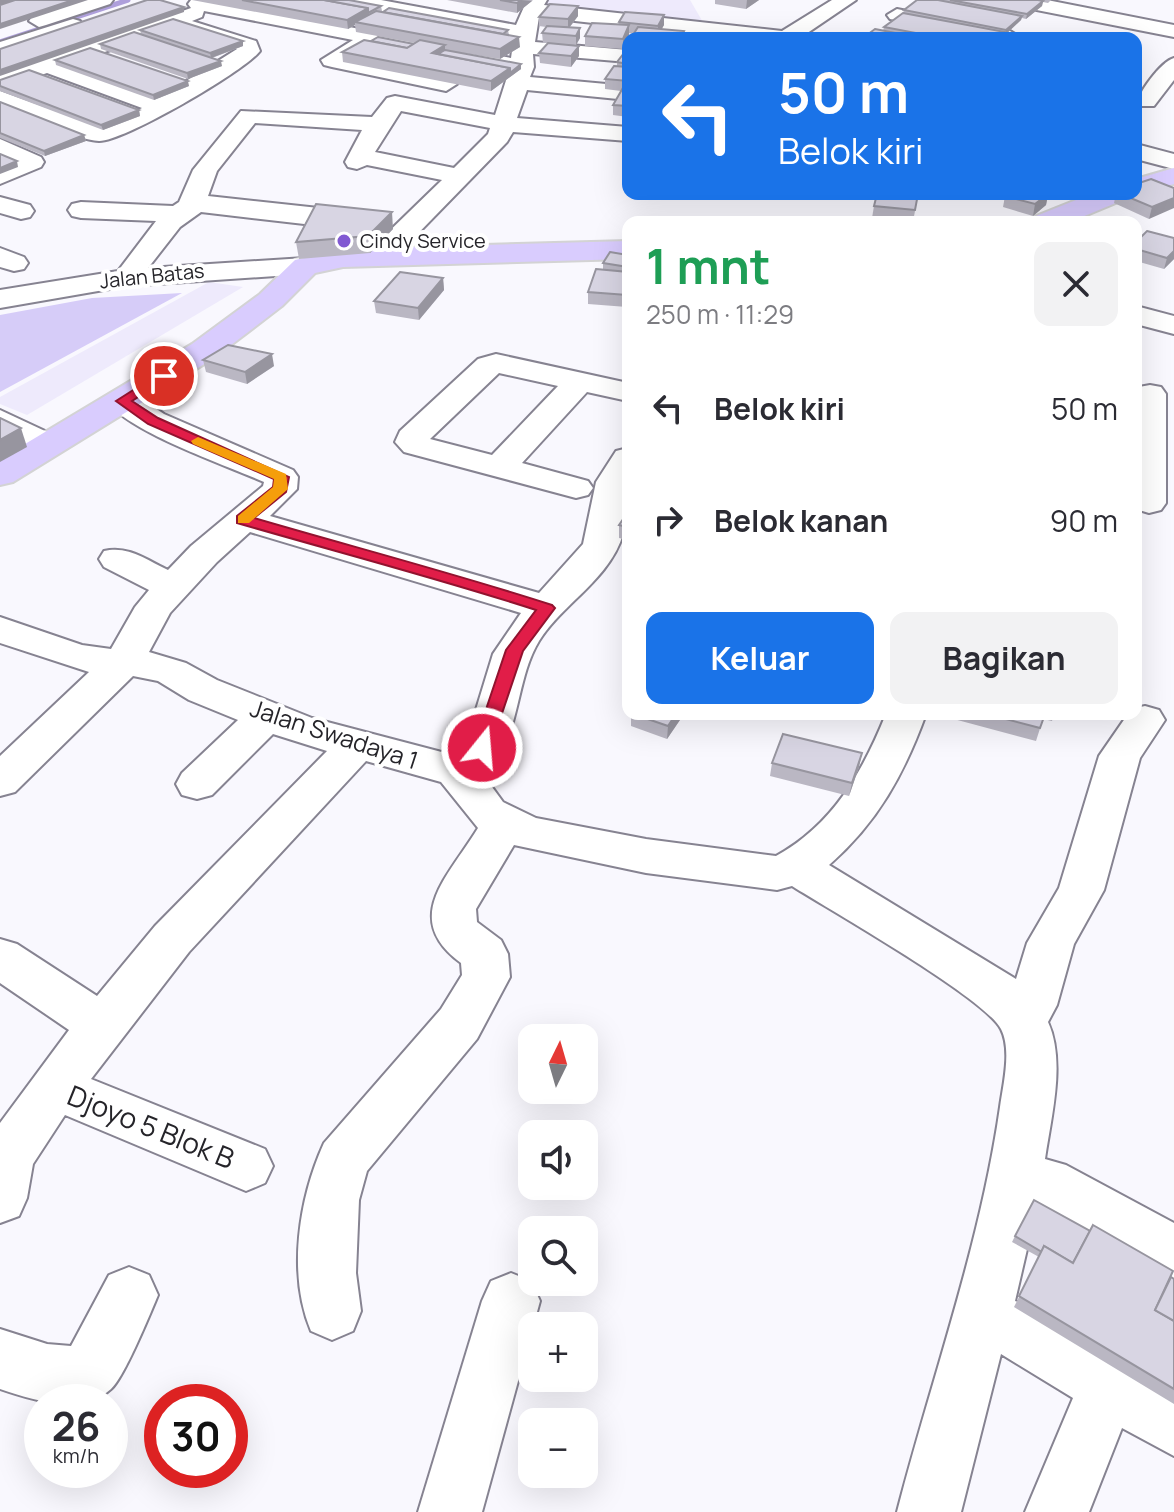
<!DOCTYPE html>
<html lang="id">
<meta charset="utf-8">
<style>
body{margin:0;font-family:Manrope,sans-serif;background:#f2f2f3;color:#2b2b33;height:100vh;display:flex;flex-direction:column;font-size:30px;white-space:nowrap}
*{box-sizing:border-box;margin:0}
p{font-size:26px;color:#7c7c81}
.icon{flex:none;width:44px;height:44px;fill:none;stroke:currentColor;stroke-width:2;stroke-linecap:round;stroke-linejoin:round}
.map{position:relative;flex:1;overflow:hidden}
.sheet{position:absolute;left:622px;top:216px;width:520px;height:504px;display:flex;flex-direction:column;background:#fff;border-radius:16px;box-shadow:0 8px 32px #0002}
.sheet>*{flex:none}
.top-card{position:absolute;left:622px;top:32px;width:520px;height:168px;border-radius:16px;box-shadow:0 8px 32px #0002;background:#1a73e8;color:#fff;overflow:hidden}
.needle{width:52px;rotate:5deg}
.buttons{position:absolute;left:518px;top:1024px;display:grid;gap:16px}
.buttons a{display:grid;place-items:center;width:80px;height:80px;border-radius:16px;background:#fff;box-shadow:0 8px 32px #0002;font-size:40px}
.speed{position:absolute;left:24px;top:1384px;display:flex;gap:16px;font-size:40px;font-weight:700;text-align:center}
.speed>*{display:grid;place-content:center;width:104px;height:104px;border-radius:50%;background:#fff;box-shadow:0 8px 32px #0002;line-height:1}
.speed small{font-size:20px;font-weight:400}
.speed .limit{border:12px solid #d22;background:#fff;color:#111}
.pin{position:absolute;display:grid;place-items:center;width:68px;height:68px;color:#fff;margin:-34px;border:4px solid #fff;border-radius:50%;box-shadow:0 2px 8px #0007}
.me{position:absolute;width:88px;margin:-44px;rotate:17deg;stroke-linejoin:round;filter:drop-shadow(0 0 6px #0008)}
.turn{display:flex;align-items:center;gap:28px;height:168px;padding:0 24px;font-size:36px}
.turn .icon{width:104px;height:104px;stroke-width:2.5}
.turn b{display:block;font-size:56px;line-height:68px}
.round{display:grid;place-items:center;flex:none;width:84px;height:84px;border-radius:16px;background:#f2f2f3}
.headline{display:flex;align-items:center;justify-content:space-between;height:136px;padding:0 24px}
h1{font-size:48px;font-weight:700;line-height:60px;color:#1e9e55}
.action{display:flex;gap:16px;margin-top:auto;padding:16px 24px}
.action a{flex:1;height:92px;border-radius:16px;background:#1a73e8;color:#fff;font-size:32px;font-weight:700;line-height:92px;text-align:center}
.action a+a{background:#f2f2f3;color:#2b2b33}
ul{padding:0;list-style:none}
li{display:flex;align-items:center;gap:24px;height:112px;padding:0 24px}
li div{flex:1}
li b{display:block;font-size:30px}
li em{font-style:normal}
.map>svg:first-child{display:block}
.built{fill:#eeeafc}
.green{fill:#d6ccf8}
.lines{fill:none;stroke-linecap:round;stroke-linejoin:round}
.stream{stroke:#ae9fdb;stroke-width:5}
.minor-casing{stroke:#868391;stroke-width:4}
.major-casing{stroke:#d3d3d4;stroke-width:4}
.minor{fill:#fff;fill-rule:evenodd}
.major{fill:#d9ccfe;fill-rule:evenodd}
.wall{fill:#bab7c3}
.shaded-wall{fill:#97959f}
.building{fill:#d8d5e3;stroke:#97959f;stroke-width:2}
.route{fill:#e11d48;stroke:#92132f;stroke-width:2}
.slow{fill:#f59e0b}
.poi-dot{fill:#8159d2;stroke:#fff;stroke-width:3}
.labels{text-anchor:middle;stroke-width:8;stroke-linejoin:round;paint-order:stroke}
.far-poi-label{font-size:20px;fill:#252429;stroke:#fff;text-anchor:start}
.far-street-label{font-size:20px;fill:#252429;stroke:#fff}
.street-label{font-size:24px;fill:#252429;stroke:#fff}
.near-street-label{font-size:28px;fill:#252429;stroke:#fff}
</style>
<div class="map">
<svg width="1174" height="1512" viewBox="0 0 1174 1512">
<rect width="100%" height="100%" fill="#f9f8fe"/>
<g class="built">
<polygon points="548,0 690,0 704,24 543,8"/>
<polygon points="209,282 243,287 27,415 0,404 0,397"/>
</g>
<polygon class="green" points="182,293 0,392 0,315 92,298"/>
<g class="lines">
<polyline class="stream" points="0,42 128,0"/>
<g class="minor-casing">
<g id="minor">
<polygon points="83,0 113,0 110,4 46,25 39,27 29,21 32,17"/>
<path d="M191,0H208L511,58L514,37L349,6L339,0H381L516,25L527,0H547L544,5L782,31L832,0H856L800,38H728L539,17L535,42L628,50V62L533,54L534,67L530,77L628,86V100L527,90L517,118L628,127V141L513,132L507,142L397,255L361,266L351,264L347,258L351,252L377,243L442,180L367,165L357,169L348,167L345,162L362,130L255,123L217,171L208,196L365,213L374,215L378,221L374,227L365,229L313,225L201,212L180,227L148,268L305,258L315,260L319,266L315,272L305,274L127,286L0,308V290L118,271L156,221L81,218L72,216L68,210L72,204L81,202L173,206L179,202L193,170L241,111L372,117L387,98L395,96L495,115L509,71L376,45L352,58L454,79L457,84L446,91L332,67L324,65L321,60L353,40L204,11L202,17L192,21L256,41L260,51C245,71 123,142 99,141C76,140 24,115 0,106V91L99,127L107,126L142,108L47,73L0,89V75L191,8L188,4ZM178,26L181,30L237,49L159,98L68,65ZM401,111L490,128L488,134L454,168L375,152Z"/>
<polygon points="1006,0 1047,0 1174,25 1174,37 1016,6"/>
<polygon points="897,9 1010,31 1020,37 983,38 890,19 887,15"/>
<polygon points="73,19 80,21 83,25 80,29 0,55 0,42"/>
<path d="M1174,58V80L1154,106H1138C1135,95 1162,61 1174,58Z"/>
<polygon points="0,139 41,157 44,162 41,167 0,184 0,167 12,162 0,155"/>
<polygon points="1136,144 1174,154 1174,169 1136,159"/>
<polygon points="0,197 30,205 34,211 30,217 21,219 0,213"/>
<polygon points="0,248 24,257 28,263 24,269 14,271 0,267"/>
<polygon points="1136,306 1174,316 1174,334 1136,324"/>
<path d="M496,354L628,383V401L587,392L522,463L588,481L593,488L588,495L576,498L404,452L395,442L400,431L478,359ZM499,373L558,386L492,455L430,439Z"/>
<polygon points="1150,385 1161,387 1166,394 1166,503 1161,510 1149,513 1136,509 1136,392 1139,387"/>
<path d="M123,392L134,394L164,414L293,470L298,477L297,489L270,516L539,593L583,544L596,482L616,451L628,448C628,476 631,507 623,534C610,579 563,603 539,641C514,682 521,741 484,776L503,802L536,818L646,839L776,856C833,825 863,771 886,714H926C904,774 878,822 829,865L1016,979L1027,943L1059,888L1099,756L1128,714H1136V708L1145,706L1159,710L1165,720L1140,758L1104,890L1074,944L1057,1005L1048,1022C1066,1062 1051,1117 1045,1159L1066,1165L1174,1223V1280L1154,1272L1037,1206L1015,1301L1037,1309L1174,1390V1456L1122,1428L1089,1512H1025L1073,1398L1001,1354L961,1512H897C932,1377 980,1246 1000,1107C1003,1085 1012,1050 1001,1029C985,998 830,910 792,886L777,890L646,873L514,845L476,909L477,922L501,940L508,954L510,977L477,1039L367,1171L359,1200L356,1273L361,1311L353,1331L332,1340L311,1331C287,1274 299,1198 324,1143L441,1009L462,975L461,963C400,918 449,876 478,828L441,782L366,761L189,952L91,1079L265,1149L273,1166L265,1183L246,1191L65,1115L33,1164L27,1198L19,1216L0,1223V1123L69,1030L0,983V939L17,944L97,996L155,926L327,751L273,734L212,795L197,799L182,795L176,784L182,773L238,720L189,700L158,681L133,676L15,792L0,796V756L89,672L0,643V617L82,645L111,649L135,607L149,590L104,567L99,559L104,551C128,545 147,560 168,570L191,546L263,486L264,482C226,465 128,432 107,401L112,394ZM250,532L521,613L493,654L471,726L457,752L453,755L312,718L217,680L186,663L149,652L170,613L217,562Z"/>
<polygon points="0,410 60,438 64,445 60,452 48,455 36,452 0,433"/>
<path d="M129,1267L149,1275L158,1295C150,1314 124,1378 111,1389C81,1416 32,1400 0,1389V1329L47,1344L71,1346L109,1275Z"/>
<polygon points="511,1273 531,1281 540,1301 482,1512 418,1512 482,1301 491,1281"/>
</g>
</g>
<g class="major-casing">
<g id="major">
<polygon points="1174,168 1174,184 1136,195 1132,194 1136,194 1136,179"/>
<polygon points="1091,194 1127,194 1123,200 1070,222 1032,222 1036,216"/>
<polygon points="628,241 628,259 343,267 315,273 282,306 214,358 13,482 0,485 0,459 192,344 260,294 295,260 343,249"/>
</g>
</g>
<use href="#minor" class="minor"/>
<use href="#major" class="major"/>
</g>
<g class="wall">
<polygon points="192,0 349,0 381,6 382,11 380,11 508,30 509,35 520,47 500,59 445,50 521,64 521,69 491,91 343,62 342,52 371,41 415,43 356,32 355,25 348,29"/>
<polygon points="447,0 533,0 517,13"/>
<polygon points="715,0 759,0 746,9 715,4"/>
<polygon points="917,0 1051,0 1048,3 1043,2 1042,6 1026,19 1022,18 1021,20 1005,35 1003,38 863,38 883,31 884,27 903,13 904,10"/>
<polygon points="578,6 578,16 570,27 580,38 576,45 551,44 579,46 579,56 571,67 540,63 539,53 548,43 543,43 542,33 546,27 539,26 539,17"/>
<polygon points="664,15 664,25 661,29 684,31 684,38 631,38 634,34 629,33 623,49 585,46 585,36 618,25 619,22"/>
<polygon points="140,30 243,41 243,46 212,58 222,66 188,79 101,49 100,44 141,34"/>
<polygon points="628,48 628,117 613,115 613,105 621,91 605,89 605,79 617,66 617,62"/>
<polygon points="55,60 189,86 154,100 56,65"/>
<polygon points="0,80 139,110 140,116 103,130 0,91"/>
<polygon points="0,102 84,135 86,141 45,156 0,138"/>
<polygon points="1174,188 1149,219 1114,203 1116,194 1136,194"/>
<polygon points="918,194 913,222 872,218 874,206"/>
<polygon points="1048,194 1046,205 1033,216 1003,207 1005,196"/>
<polygon points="393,229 370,253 299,259 296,242"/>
<polygon points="1174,238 1174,259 1164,269 1136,261 1136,242"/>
<polygon points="628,255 628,303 627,307 588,304 588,292 603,269 603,263"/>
<polygon points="443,278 444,290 419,320 376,313 374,301"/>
<polygon points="203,360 274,366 247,384 206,372"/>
<polygon points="628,512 628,540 619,538 619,525"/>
<polygon points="631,714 684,714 667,739 631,726"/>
<polygon points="935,714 1054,714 1052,721 1043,719 1036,741"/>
<polygon points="772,763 859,767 849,796 770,776"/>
<polygon points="1015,1236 1171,1277 1174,1279 1174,1404 1014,1307 1039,1257 1012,1242"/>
</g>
<g class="shaded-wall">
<polygon points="0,0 17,0 0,5"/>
<polygon points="73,0 88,0 0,29 0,24"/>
<polygon points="521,0 532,1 517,13 517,3"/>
<polygon points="747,0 759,0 746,9"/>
<polygon points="1043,1 1042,6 1026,19 1027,14"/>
<polygon points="578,6 578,16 568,29 568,19"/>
<polygon points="184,7 184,12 0,76 0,70"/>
<polygon points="368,8 369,18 355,22 355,25 348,29 347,20"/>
<polygon points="664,15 664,25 658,36 658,26"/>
<polygon points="1022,16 1021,20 1005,35 1006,30"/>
<polygon points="629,25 629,35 623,49 623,39"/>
<polygon points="580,28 580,38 576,45 576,36"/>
<polygon points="519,37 520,47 500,59 500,49"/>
<polygon points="243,41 243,46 211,58 210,53"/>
<polygon points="445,45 445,55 432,53"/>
<polygon points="579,46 579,56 571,67 571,56"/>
<polygon points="221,61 222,66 188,79 187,73"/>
<polygon points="521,64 521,69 491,91 491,81 510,68"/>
<polygon points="188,81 189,86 154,100 153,95"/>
<polygon points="139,110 140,116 103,130 101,125"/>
<polygon points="84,135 86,141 45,156 44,151"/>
<polygon points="17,161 18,167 0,174 0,168"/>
<polygon points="1048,194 1046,205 1033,216 1035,204"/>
<polygon points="1174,198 1174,208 1149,219 1152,207"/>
<polygon points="392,212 393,229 370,253 368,236"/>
<polygon points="1174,251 1174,259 1164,269 1167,258"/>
<polygon points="443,278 444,290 419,320 418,308"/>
<polygon points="272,354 274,366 247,384 245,372"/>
<polygon points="21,428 27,447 0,462 0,440"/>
<polygon points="676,714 684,714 667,739 668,726"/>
<polygon points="862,753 859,767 849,796 852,783"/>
</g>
<g class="building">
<polygon points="15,0 73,0 0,24 0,5"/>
<polygon points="147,0 160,0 184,7 0,70 0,49"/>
<polygon points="242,0 324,0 368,8 347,20"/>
<polygon points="324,0 349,0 381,6 368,13 368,8"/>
<polygon points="500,0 521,0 517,3"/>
<polygon points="917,0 938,0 1022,16 1006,30 904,10"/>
<polygon points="950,0 1038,0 1043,1 1027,14"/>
<polygon points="550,4 578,6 568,19 539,17"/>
<polygon points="389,8 508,30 503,34 383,12"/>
<polygon points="376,11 519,37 500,49 355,22"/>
<polygon points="625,12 664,15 658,26 619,22"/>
<polygon points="903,13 1005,32 998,38 942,38 884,27"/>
<polygon points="173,19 243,41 210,53 140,30"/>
<polygon points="592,23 629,25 623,39 585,36"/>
<polygon points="547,26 580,28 576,36 542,33"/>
<polygon points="638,27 684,31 680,38 631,38"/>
<polygon points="875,29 921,38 863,38"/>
<polygon points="134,32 221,61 187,73 100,44"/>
<polygon points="378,37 414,44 407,48 371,41"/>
<polygon points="364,40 407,48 420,40 445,45 432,53 510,68 491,81 342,52"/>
<polygon points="548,43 579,46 571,56 539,53"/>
<polygon points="90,48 188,81 153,95 55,60"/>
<polygon points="628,48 628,64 617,62"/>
<polygon points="445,50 521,64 510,73 510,68 438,54"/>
<polygon points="614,66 628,67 628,81 605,79"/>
<polygon points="29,70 139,110 101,125 0,86 0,80"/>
<polygon points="624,86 628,86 628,106 613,105"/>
<polygon points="0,102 84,135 44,151 0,133"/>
<polygon points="0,154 17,161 0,168"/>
<polygon points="1151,179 1174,188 1174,198 1152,207 1121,194 1136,194 1136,184"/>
<polygon points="877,194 918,194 915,210 874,206"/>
<polygon points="1008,194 1048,194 1035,204 1005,196"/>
<polygon points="316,204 392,212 368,236 296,242"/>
<polygon points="1147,231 1174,238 1174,251 1167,258 1136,249 1136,242"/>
<polygon points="610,252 628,255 628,267 603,263"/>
<polygon points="596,269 628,272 628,292 627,295 588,292"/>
<polygon points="400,272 443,278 418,308 374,301"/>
<polygon points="228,345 272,354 245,372 203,360"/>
<polygon points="0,418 21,428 0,440"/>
<polygon points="628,512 628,527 619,525"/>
<polygon points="633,714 676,714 668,726"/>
<polygon points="987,714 1045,714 1040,728"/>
<polygon points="783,734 862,753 852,783 772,763"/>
<polygon points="1034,1200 1090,1231 1073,1263 1044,1246 1042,1252 1015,1236"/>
<polygon points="1093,1225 1173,1271 1155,1310 1174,1321 1174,1389 1019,1296 1044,1246 1073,1263"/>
<polygon points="1171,1277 1174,1279 1174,1321 1155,1310"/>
</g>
<path class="route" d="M160,373L171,376L132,401L158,418L289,477L286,492L254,518C353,547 453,573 552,605L555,608L523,651L489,752H476L473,748L506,650L536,610C437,578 337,552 237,523V516L273,487L274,479L148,424L116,401Z"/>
<polygon class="slow" points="198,437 286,474 288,489 249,523 238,523 238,516 273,487 274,479 193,444 191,441"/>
<circle class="poi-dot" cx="344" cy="241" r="8"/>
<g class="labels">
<g class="far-poi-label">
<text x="360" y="248">Cindy Service</text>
</g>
<g class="far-street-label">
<text transform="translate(152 276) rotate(-6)" y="7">Jalan Batas</text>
</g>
<g class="street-label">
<text transform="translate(334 735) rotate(18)" y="8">Jalan Swadaya 1</text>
</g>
<g class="near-street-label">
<text transform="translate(151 1127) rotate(22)" y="10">Djoyo 5 Blok B</text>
</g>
</g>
</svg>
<div class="buttons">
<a><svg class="needle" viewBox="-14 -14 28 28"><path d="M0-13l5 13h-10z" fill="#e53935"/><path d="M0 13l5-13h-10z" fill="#7c7c81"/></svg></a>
<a><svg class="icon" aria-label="sound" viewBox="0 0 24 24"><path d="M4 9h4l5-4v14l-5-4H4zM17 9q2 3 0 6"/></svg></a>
<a><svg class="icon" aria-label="search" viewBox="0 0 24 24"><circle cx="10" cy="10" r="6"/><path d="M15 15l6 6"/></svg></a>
<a>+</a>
<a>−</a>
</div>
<div class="speed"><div>26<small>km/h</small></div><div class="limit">30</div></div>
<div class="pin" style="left:164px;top:376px;background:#d93025"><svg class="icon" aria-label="arrive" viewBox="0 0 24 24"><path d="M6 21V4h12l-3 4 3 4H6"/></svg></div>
<svg class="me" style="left:482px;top:748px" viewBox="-20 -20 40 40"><circle r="17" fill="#e11d48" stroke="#fff" stroke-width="3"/><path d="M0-11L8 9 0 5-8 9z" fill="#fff"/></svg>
<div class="top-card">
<div class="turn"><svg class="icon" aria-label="left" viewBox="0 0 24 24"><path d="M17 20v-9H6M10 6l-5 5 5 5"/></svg><div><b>50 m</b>Belok kiri</div></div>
</div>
<section class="sheet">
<div class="headline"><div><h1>1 mnt</h1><p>250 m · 11:29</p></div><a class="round"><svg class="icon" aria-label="close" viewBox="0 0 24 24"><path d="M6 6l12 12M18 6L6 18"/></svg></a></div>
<ul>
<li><svg class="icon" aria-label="left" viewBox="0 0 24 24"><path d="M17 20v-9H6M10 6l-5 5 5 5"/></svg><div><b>Belok kiri</b></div><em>50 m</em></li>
<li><svg class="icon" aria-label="right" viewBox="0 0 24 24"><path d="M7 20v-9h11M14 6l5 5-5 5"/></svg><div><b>Belok kanan</b></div><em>90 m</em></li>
</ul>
<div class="action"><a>Keluar</a><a>Bagikan</a></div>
</section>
</div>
